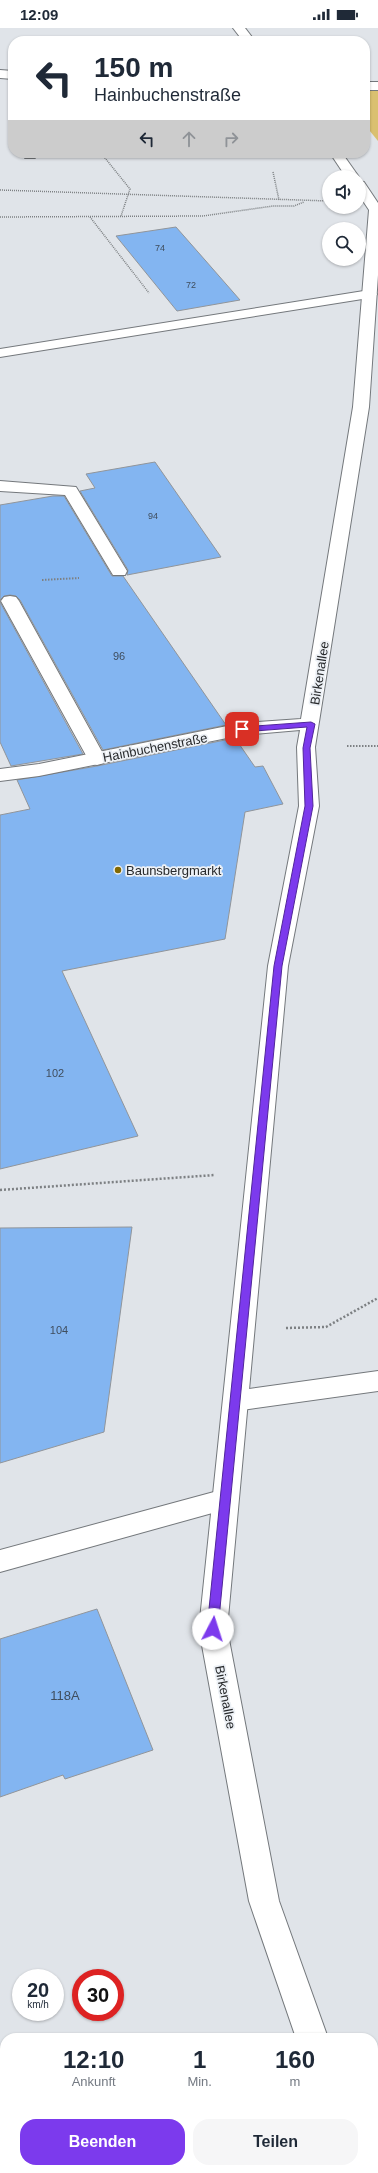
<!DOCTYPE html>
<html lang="de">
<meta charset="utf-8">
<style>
body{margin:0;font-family:Helvetica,sans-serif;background:#f6f6f7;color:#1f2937;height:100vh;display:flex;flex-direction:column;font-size:15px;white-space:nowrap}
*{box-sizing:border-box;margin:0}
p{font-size:13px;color:#747a83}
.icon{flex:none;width:22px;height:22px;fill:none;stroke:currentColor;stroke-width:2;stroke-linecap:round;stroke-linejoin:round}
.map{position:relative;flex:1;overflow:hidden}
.side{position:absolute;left:0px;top:2005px;width:378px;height:140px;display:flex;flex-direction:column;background:#fff;border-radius:16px 16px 0 0;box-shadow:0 1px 3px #0004}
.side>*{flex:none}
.banner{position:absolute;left:8px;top:8px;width:362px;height:122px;border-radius:16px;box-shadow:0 1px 3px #0004;background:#fff;color:#1f2937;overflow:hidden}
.fabs{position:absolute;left:322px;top:142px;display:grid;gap:8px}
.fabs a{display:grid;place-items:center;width:44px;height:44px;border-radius:50%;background:#fff;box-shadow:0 1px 3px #0004;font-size:20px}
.speed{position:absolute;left:12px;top:1941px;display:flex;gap:8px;font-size:20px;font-weight:700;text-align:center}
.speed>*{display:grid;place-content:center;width:52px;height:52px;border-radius:50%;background:#fff;box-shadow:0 1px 3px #0004;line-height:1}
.speed small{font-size:10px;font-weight:400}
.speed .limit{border:6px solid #d22;background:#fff;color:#111}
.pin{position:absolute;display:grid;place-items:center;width:34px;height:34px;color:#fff;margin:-17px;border-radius:8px;box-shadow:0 2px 6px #0006}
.me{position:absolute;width:44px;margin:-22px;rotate:5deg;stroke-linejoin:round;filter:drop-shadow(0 0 3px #0008)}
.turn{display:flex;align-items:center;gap:14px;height:84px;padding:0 20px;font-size:18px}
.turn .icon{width:52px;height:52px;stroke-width:2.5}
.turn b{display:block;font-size:28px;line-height:34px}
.lanes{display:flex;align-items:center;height:38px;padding:0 20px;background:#0003;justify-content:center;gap:20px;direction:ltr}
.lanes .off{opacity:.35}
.eta{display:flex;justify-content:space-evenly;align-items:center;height:68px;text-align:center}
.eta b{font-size:24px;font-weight:600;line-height:28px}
.button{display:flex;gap:8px;margin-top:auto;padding:8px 20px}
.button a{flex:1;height:46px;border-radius:16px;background:#7c3aed;color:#fff;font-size:16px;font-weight:600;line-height:46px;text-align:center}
.button a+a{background:#f6f6f7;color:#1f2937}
.status{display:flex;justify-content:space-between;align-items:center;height:28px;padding:0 20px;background:#fff;direction:ltr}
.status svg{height:11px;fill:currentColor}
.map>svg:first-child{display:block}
.green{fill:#dac070}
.building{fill:#83b5f1;stroke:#91959a}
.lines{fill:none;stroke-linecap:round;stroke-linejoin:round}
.service-casing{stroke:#74787c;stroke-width:2}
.minor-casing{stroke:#74787c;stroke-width:2}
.path-far2{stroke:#7d8083;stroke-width:1.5;stroke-dasharray:1 1;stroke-linecap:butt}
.path-far1{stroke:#7d8083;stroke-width:2;stroke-dasharray:1.5 1.5;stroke-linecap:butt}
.path{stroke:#7d8083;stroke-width:2.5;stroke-dasharray:2 2;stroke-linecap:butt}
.service{fill:#fff;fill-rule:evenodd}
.minor{fill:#fff;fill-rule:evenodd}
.route{fill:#7c3aed;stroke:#51269a}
.poi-dot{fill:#836902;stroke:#edf1f6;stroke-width:1.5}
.labels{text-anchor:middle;stroke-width:3.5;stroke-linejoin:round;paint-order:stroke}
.far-number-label{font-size:9px;fill:#3f4d5d}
.number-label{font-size:11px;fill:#3f4d5d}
.street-label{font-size:13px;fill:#282a2c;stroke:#edf1f6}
.poi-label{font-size:13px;fill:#282a2c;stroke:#edf1f6;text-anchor:start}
.near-number-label{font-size:13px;fill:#3f4d5d}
</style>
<div class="status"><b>12:09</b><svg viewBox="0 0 49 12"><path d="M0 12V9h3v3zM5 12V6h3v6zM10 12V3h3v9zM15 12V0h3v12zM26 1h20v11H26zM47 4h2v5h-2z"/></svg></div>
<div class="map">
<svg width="378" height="2145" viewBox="0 0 378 2145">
<rect width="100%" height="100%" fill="#e0e4e9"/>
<polygon class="green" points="365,63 378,63 378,113 365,97"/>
<g class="building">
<polygon points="176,199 205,232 240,272 177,283 116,208"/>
<polygon points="155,434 221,529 127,547 128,542 80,463 95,460 86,446"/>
<polygon points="53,468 64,468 112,548 123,548 226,697 103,722 20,572 16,568 10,567 4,568 0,572 0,477"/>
<polygon points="0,574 83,726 11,738 0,714"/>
<polygon points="235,710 255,739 263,738 283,776 245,784 225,911 62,943 138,1108 0,1141 0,787 30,781 17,752 97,738"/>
<polygon points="132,1199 104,1404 0,1435 0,1200"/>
<polygon points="97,1581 153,1722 65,1751 63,1747 0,1769 0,1611"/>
</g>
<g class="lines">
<g class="service-casing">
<g id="service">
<polygon points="25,125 37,125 35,130 25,130"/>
<polygon points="370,262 377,266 375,269 0,329 0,321"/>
<polygon points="0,453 76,459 127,543 125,547 113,547 65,467 0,463"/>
<polygon points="10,568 16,569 19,573 106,731 104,735 97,737 90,735 88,731 1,573 4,569"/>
<polygon points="378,1343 378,1363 235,1383 226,1380 223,1373 226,1366 235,1363"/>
<polygon points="225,1461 234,1465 238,1472 234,1479 0,1544 0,1522"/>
</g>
</g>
<g class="minor-casing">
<g id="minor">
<polygon points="233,0 245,0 255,13 243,13"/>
<polygon points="0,42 13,43 13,51 0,50"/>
<rect x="365" y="54" width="13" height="8"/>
<polygon points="330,125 342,125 359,149 359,150 346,149"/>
<polygon points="359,153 364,154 378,175 378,247 369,379 315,719 319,778 288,938 227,1601 279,1873 328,2010 296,2010 249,1873 199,1601 268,938 299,778 297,719 300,702 242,707 39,748 0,753 0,741 39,736 242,695 301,691 353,379 369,182 359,167"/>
<polygon points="373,2137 376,2145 344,2145 342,2140 373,2140"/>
</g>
</g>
<g class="path-far2">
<polyline points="101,125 130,161 121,188"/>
<polyline points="273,144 279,172"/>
<polyline points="0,162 329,173"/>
<polyline points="0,189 203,188 273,178 294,178 304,174"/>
<polyline points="90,189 149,265"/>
</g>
<g class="path-far1">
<polyline points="42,552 79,550"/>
<polyline points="347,718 378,718"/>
</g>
<g class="path">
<polyline points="0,1162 215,1147"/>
<polyline points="286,1300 326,1299 378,1270"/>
</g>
<use href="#service" class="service"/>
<use href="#minor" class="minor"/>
</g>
<polygon class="route" points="311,694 315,696 310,720 313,778 282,938 218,1601 213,1606 207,1601 274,938 305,778 303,720 307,699 242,704 238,701 242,699"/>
<circle class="poi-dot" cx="118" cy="842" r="4"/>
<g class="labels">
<g class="far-number-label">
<text x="160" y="223">74</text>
<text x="191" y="260">72</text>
<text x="153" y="491">94</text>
</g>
<g class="number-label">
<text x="119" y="632">96</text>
<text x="55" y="1049">102</text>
<text x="59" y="1306">104</text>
</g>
<g class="street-label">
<text transform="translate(319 645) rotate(-81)" y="5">Birkenallee</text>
<text transform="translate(155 719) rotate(-11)" y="5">Hainbuchenstraße</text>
<text transform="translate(226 1669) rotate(79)" y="5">Birkenallee</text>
</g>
<g class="poi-label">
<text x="126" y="847">Baunsbergmarkt</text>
</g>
<g class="near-number-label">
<text x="65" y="1672">118A</text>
</g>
</g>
</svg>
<div class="fabs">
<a><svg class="icon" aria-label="sound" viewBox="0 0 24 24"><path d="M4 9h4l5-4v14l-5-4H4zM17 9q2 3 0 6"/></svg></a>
<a><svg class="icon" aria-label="search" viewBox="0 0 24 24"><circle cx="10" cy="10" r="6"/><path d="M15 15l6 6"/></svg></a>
</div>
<div class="speed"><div>20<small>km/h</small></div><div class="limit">30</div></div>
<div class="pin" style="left:242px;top:701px;background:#d93025"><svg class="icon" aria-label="arrive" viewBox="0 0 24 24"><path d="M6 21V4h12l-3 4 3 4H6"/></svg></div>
<svg class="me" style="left:213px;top:1601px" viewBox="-20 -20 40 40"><circle r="19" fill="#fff"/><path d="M0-13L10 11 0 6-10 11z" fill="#7c3aed"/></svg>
<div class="banner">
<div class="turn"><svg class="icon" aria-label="left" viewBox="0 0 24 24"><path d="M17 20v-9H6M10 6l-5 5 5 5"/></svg><div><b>150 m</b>Hainbuchenstraße</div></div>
<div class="lanes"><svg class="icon" aria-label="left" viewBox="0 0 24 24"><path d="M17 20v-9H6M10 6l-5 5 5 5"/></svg><svg class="icon off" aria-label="ahead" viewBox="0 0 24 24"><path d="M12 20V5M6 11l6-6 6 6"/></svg><svg class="icon off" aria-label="right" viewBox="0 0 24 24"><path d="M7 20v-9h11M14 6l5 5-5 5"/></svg></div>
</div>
<section class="side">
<div class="eta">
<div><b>12:10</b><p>Ankunft</p></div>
<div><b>1</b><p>Min.</p></div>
<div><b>160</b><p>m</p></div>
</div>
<div class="button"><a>Beenden</a><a>Teilen</a></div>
</section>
</div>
